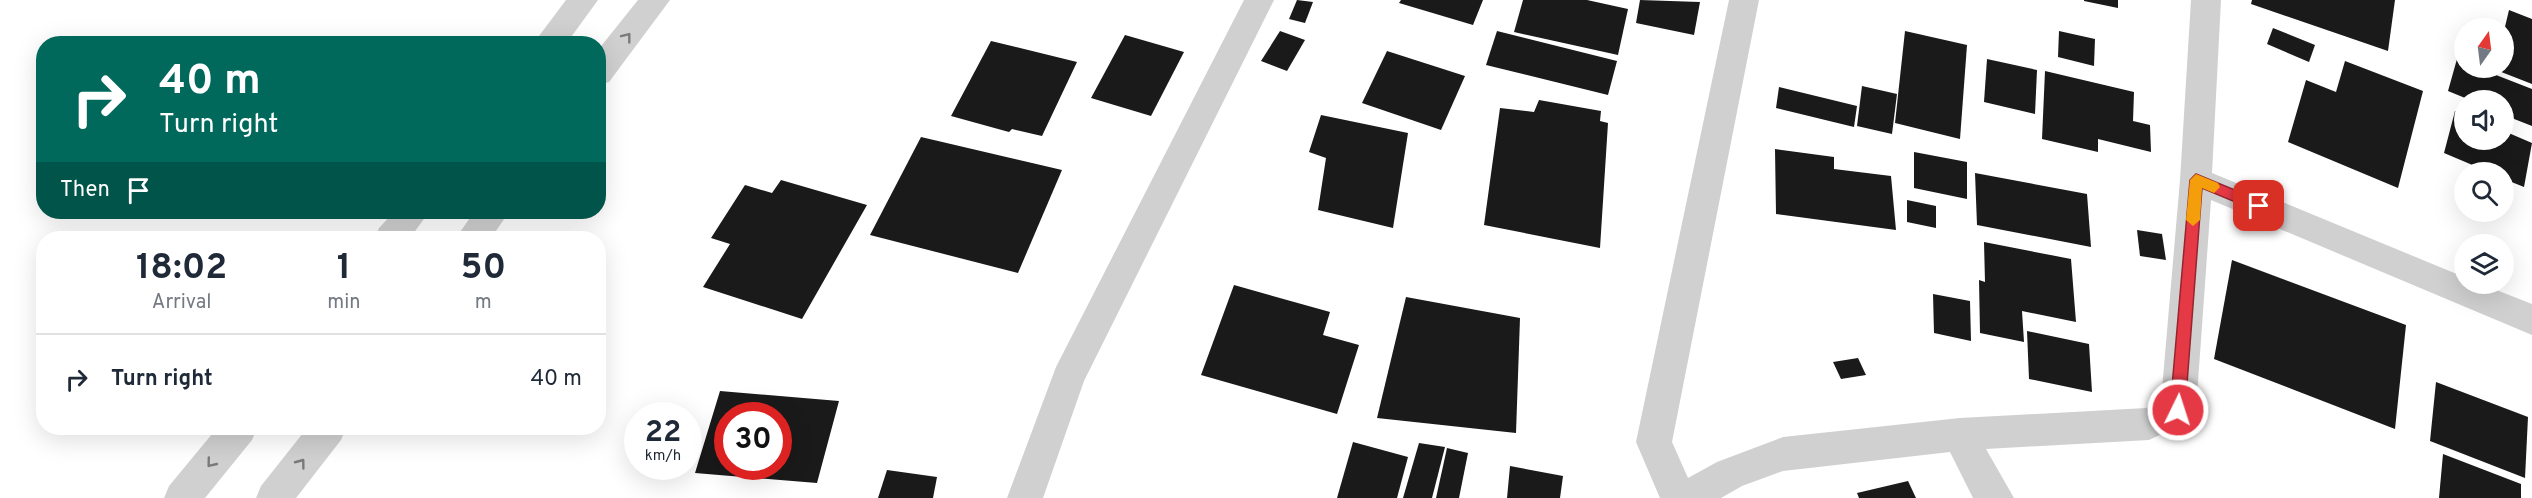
<!DOCTYPE html>
<style>
body{margin:0;font-family:Overpass,sans-serif;background:#f2f2f3;color:#1f2937;height:100vh;display:flex;flex-direction:column;font-size:22px;white-space:nowrap}
*{box-sizing:border-box;margin:0}
p{font-size:20px;color:#747a83}
.icon{flex:none;width:33px;height:33px;fill:none;stroke:currentColor;stroke-width:2;stroke-linecap:round;stroke-linejoin:round}
.map{position:relative;flex:1;overflow:hidden}
.details{position:absolute;left:36px;top:231px;width:570px;height:204px;display:flex;flex-direction:column;background:#fff;border-radius:24px;box-shadow:0 6px 24px #0002}
.details>*{flex:none}
.top-card{position:absolute;left:36px;top:36px;width:570px;height:183px;border-radius:24px;box-shadow:0 6px 24px #0002;background:#00695c;color:#fff;overflow:hidden}
.needle{width:39px;rotate:14deg}
.fabs{position:absolute;left:2454px;top:18px;display:grid;gap:12px}
.fabs a{display:grid;place-items:center;width:60px;height:60px;border-radius:50%;background:#fff;box-shadow:0 6px 24px #0002;font-size:30px}
.speed{position:absolute;left:624px;top:402px;display:flex;gap:12px;font-size:30px;font-weight:700;text-align:center}
.speed>*{display:grid;place-content:center;width:78px;height:78px;border-radius:50%;background:#fff;box-shadow:0 6px 24px #0002;line-height:1}
.speed small{font-size:15px;font-weight:400}
.speed .limit{border:9px solid #d22;background:#fff;color:#111}
.pin{position:absolute;display:grid;place-items:center;width:51px;height:51px;color:#fff;margin:-26px;border-radius:12px;box-shadow:0 3px 9px #0006}
.me{position:absolute;width:66px;margin:-33px;rotate:4deg;stroke-linejoin:round;filter:drop-shadow(0 0 4px #0008)}
.turn{display:flex;align-items:center;gap:21px;height:126px;padding:0 24px;font-size:27px}
.turn .icon{width:78px;height:78px;stroke-width:2.5}
.turn b{display:block;font-size:42px;line-height:51px}
.then{display:flex;align-items:center;height:57px;padding:0 24px;background:#0003;gap:12px;font-size:22px}
.eta{display:flex;justify-content:space-evenly;align-items:center;height:102px;text-align:center}
.eta b{font-size:36px;font-weight:700;line-height:42px}
ul{padding:0;list-style:none}
li{display:flex;align-items:center;gap:18px;height:90px;padding:0 24px;border-top:2px solid #e0e1e3}
li div{flex:1}
li b{display:block;font-size:22px}
li em{font-style:normal}
.map>svg:first-child{display:block}
.building{fill:#1a1a1a;fill-rule:evenodd}
.lines{fill:none;stroke-linecap:round;stroke-linejoin:round}
.minor{fill:#d0d0d0;fill-rule:evenodd}
.oneway{stroke:#7a7a7a}
.route{fill:#e63946;stroke:#96252e;stroke-width:1.5}
.slow{fill:#f59e0b}
</style>
<div class="map">
<svg width="2532" height="498" viewBox="0 0 2532 498">
<rect width="100%" height="100%" fill="#fff"/>
<g class="building">
<polygon points="1297,0 1313,2 1305,23 1289,19"/>
<polygon points="1401,0 1483,0 1473,25 1399,3"/>
<polygon points="1523,0 1587,0 1628,9 1618,55 1514,32"/>
<polygon points="1640,0 1700,2 1694,35 1636,23"/>
<polygon points="2084,0 2118,0 2118,8 2084,1"/>
<polygon points="2252,0 2395,0 2388,51 2251,4"/>
<polygon points="2509,10 2532,19 2532,84 2491,68 2504,68 2504,31"/>
<polygon points="2273,28 2315,45 2309,62 2267,44"/>
<polygon points="1280,31 1305,40 1287,71 1261,61"/>
<polygon points="1497,31 1617,61 1608,95 1486,65"/>
<polygon points="1905,31 1967,45 1960,139 1895,123"/>
<polygon points="2059,31 2095,39 2094,66 2058,57"/>
<polygon points="1125,35 1184,52 1151,116 1091,98"/>
<polygon points="991,41 1077,62 1042,136 1012,129 1009,132 951,116"/>
<polygon points="1387,51 1465,76 1441,130 1362,103"/>
<polygon points="1987,59 2037,70 2035,114 1984,102"/>
<polygon points="2457,59 2464,62 2464,68 2478,68 2532,89 2532,126 2504,115 2504,100 2470,100 2448,91"/>
<polygon points="2345,61 2423,91 2398,188 2288,142 2306,80 2336,92"/>
<polygon points="2045,71 2134,92 2133,121 2150,125 2151,152 2098,139 2098,152 2042,139"/>
<polygon points="1862,86 1897,94 1892,134 1857,126"/>
<polygon points="1779,87 1857,106 1854,127 1776,108"/>
<polygon points="1539,100 1601,111 1600,121 1608,123 1600,248 1484,225 1500,108 1534,112"/>
<polygon points="2455,111 2464,115 2464,140 2504,140 2504,131 2532,143 2524,187 2504,179 2504,172 2489,172 2444,153"/>
<polygon points="1321,115 1408,133 1393,228 1318,210 1326,158 1309,152"/>
<polygon points="921,137 1062,170 1018,273 870,235"/>
<polygon points="1775,149 1834,157 1834,169 1891,176 1896,230 1776,214"/>
<polygon points="1914,152 1967,162 1967,199 1914,188"/>
<polygon points="1975,173 2087,194 2091,247 1977,225"/>
<polygon points="781,180 867,205 802,319 703,287 730,244 711,238 745,185 772,193"/>
<polygon points="1907,200 1936,206 1936,228 1907,222"/>
<polygon points="2137,230 2162,234 2166,260 2140,256"/>
<polygon points="1984,242 2071,259 2076,322 2022,311 2024,342 1980,333 1979,280 1985,282"/>
<polygon points="2232,260 2406,325 2395,429 2214,359"/>
<polygon points="1234,285 1330,312 1323,335 1359,345 1337,414 1201,375"/>
<polygon points="1933,294 1970,301 1971,341 1934,333"/>
<polygon points="1406,297 1520,318 1516,433 1377,418"/>
<polygon points="2027,331 2089,344 2092,392 2029,379"/>
<polygon points="1858,358 1866,375 1841,379 1833,362"/>
<polygon points="2436,382 2528,417 2525,478 2430,441"/>
<path d="M720,391L839,401L817,483L695,473ZM728,416H778V466H728Z"/>
<polygon points="1353,442 1408,457 1397,498 1337,498"/>
<polygon points="1419,443 1445,447 1432,498 1403,498"/>
<polygon points="1447,448 1468,453 1459,498 1436,498"/>
<polygon points="2443,454 2521,484 2521,498 2439,498"/>
<polygon points="1510,466 1563,476 1560,498 1507,498"/>
<polygon points="887,470 937,477 933,498 878,498"/>
<polygon points="1908,481 1916,498 1859,498 1857,493"/>
</g>
<g class="lines">
<g class="minor">
<polygon points="566,0 598,0 566,44 533,44"/>
<polygon points="638,0 670,0 609,82 598,85 598,50"/>
<polygon points="1244,0 1274,0 1084,381 1043,498 1007,498 1056,367"/>
<polygon points="1729,0 1759,0 1672,442 1688,478 1717,462 1783,437 1960,418 2146,408 2161,401 2180,180 2191,0 2221,0 2212,173 2464,277 2464,284 2481,284 2532,304 2532,335 2211,200 2196,410 2190,421 2149,440 1986,449 2014,498 1973,498 1950,452 1783,471 1742,486 1721,498 1660,498 1636,442"/>
<polygon points="394,212 429,212 410,238 375,238 379,228"/>
<polygon points="474,212 509,212 491,238 456,238"/>
<polygon points="217,428 257,428 252,440 205,498 164,498 169,486"/>
<polygon points="307,428 346,428 341,440 296,498 256,498 261,486"/>
</g>
</g>
<defs><path id="oneway-chevron" d="M-2-3.5L2.5 0L-2 3.5" fill="none" stroke-width="1.6" stroke-linecap="round" stroke-linejoin="round" transform="scale(1.5)"/></defs>
<g class="oneway">
<use href="#oneway-chevron" transform="translate(627 37) rotate(-52)"/>
<use href="#oneway-chevron" transform="translate(211 463) rotate(129)"/>
<use href="#oneway-chevron" transform="translate(301 463) rotate(-53)"/>
</g>
<polygon class="route" points="2196,174 2264,202 2266,206 2259,212 2202,188 2185,410 2178,416 2170,410 2190,180"/>
<polygon class="slow" points="2196,174 2218,183 2220,187 2214,193 2202,188 2200,220 2193,226 2186,220 2190,180"/>
</svg>
<div class="fabs">
<a><svg class="needle" viewBox="-14 -14 28 28"><path d="M0-13l5 13h-10z" fill="#e53935"/><path d="M0 13l5-13h-10z" fill="#747a83"/></svg></a>
<a><svg class="icon" aria-label="sound" viewBox="0 0 24 24"><path d="M4 9h4l5-4v14l-5-4H4zM17 9q2 3 0 6"/></svg></a>
<a><svg class="icon" aria-label="search" viewBox="0 0 24 24"><circle cx="10" cy="10" r="6"/><path d="M15 15l6 6"/></svg></a>
<a><svg class="icon" aria-label="layers" viewBox="0 0 24 24"><path d="M12 4l9 5-9 5-9-5zM3 14l9 5 9-5"/></svg></a>
</div>
<div class="speed"><div>22<small>km/h</small></div><div class="limit">30</div></div>
<div class="pin" style="left:2259px;top:206px;background:#d93025"><svg class="icon" aria-label="arrive" viewBox="0 0 24 24"><path d="M6 21V4h12l-3 4 3 4H6"/></svg></div>
<svg class="me" style="left:2178px;top:410px" viewBox="-20 -20 40 40"><circle r="17" fill="#e63946" stroke="#fff" stroke-width="3"/><path d="M0-11L8 9 0 5-8 9z" fill="#fff"/></svg>
<div class="top-card">
<div class="turn"><svg class="icon" aria-label="right" viewBox="0 0 24 24"><path d="M7 20v-9h11M14 6l5 5-5 5"/></svg><div><b>40 m</b>Turn right</div></div>
<div class="then">Then<svg class="icon" aria-label="arrive" viewBox="0 0 24 24"><path d="M6 21V4h12l-3 4 3 4H6"/></svg></div>
</div>
<section class="details">
<div class="eta">
<div><b>18:02</b><p>Arrival</p></div>
<div><b>1</b><p>min</p></div>
<div><b>50</b><p>m</p></div>
</div>
<ul>
<li><svg class="icon" aria-label="right" viewBox="0 0 24 24"><path d="M7 20v-9h11M14 6l5 5-5 5"/></svg><div><b>Turn right</b></div><em>40 m</em></li>
</ul>
</section>
</div>
